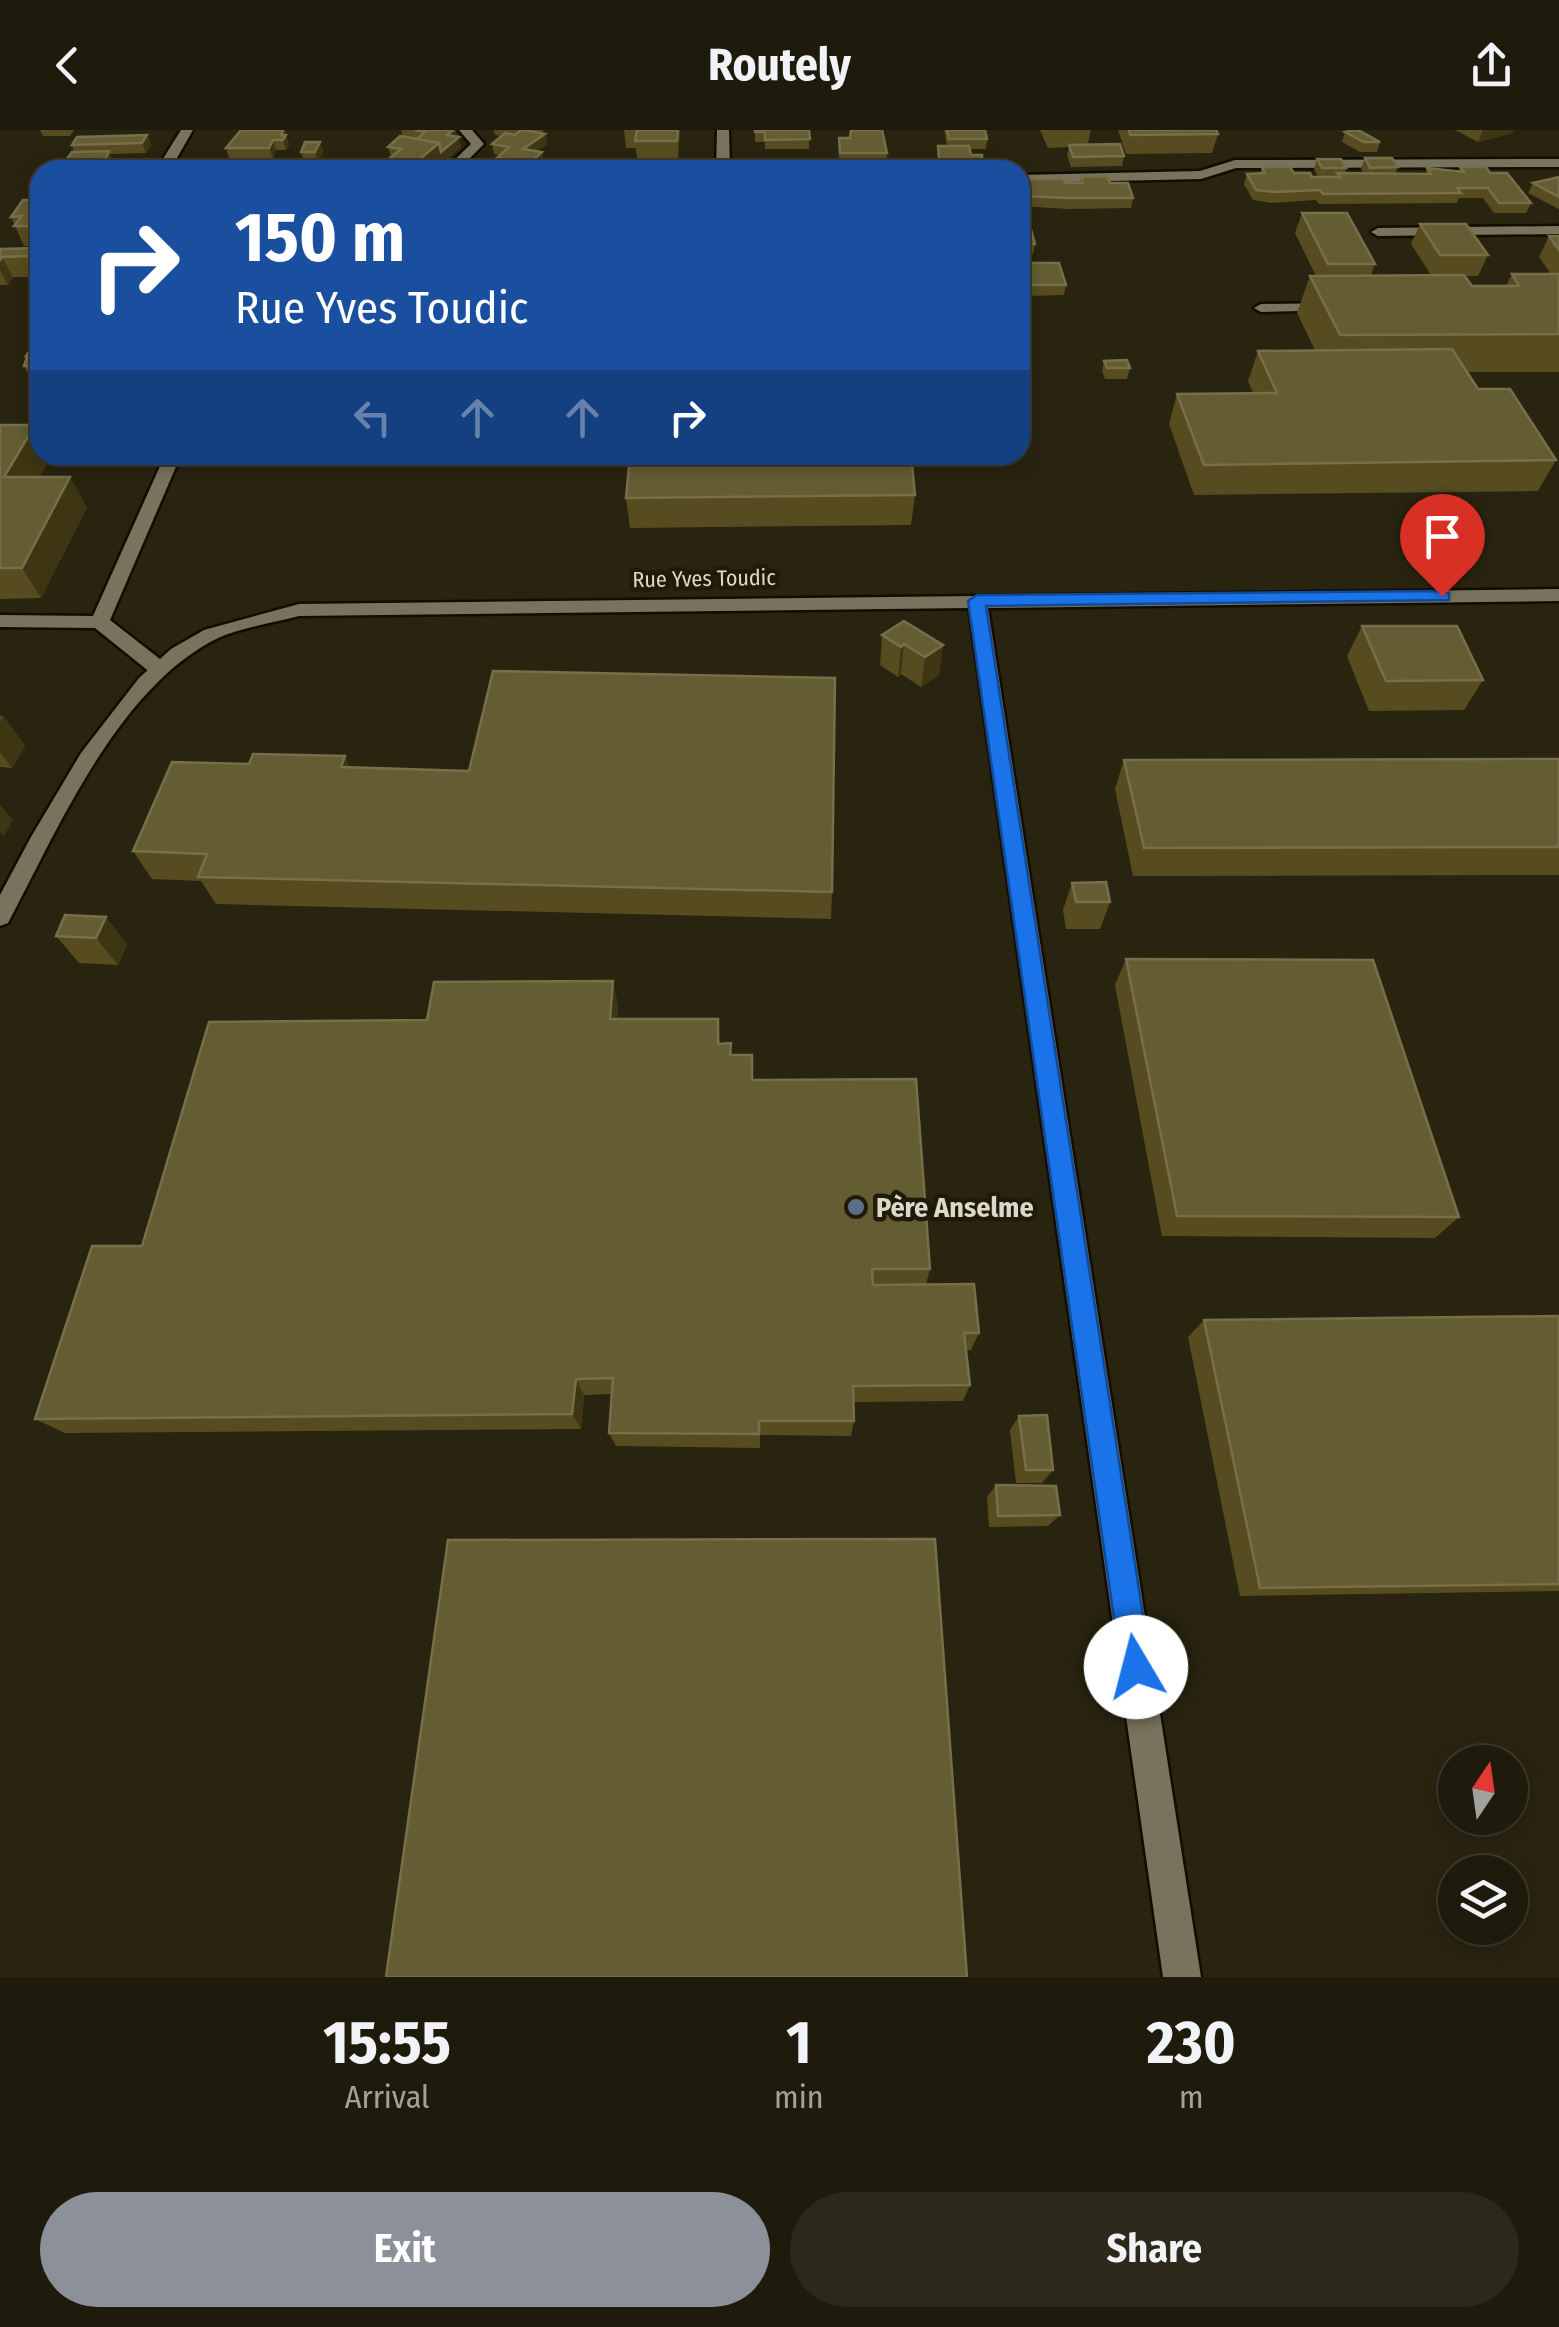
<!DOCTYPE html>
<meta charset="utf-8">
<style>
body{margin:0;font-family:"Fira Sans Condensed",sans-serif;background:#2c281a;color:#f1f3f6;height:100vh;display:flex;flex-direction:column;font-size:38px;white-space:nowrap}
*{box-sizing:border-box;margin:0}
p{font-size:32px;color:#a1a19d}
.icon{flex:none;width:55px;height:55px;fill:none;stroke:currentColor;stroke-width:2;stroke-linecap:round;stroke-linejoin:round}
.map{position:relative;height:1847px;overflow:hidden}
.details{display:flex;flex-direction:column;background:#1f1b0c;flex:1}
.details>*{flex:none}
.guide{position:absolute;left:30px;top:30px;width:1000px;height:305px;border-radius:30px;box-shadow:0 5px 15px #0003,0 0 0 2px #3c392d;background:#1a4fa0;color:#fff;overflow:hidden}
.needle{width:65px;rotate:13deg}
.controls{position:absolute;left:1438px;top:1615px;display:grid;gap:20px}
.controls a{display:grid;place-items:center;width:90px;height:90px;border-radius:50%;background:#1f1b0c;box-shadow:0 5px 15px #0003,0 0 0 2px #3c392d;font-size:50px}
.pin{position:absolute;display:grid;place-items:center;width:85px;height:85px;color:#fff;margin:-102px -42px;border-radius:50% 50% 50% 0;rotate:-45deg;box-shadow:0 0 10px #0007}
.pin .icon{rotate:45deg}
.me{position:absolute;width:110px;margin:-55px;rotate:352deg;stroke-linejoin:round;filter:drop-shadow(0 0 8px #0008)}
.turn{display:flex;align-items:center;gap:35px;height:210px;padding:0 40px;font-size:45px}
.turn .icon{width:130px;height:130px;stroke-width:2.5}
.turn b{display:block;font-size:70px;line-height:85px}
.lanes{display:flex;align-items:center;height:95px;padding:0 40px;background:#0003;justify-content:center;gap:50px;direction:ltr}
.lanes .off{opacity:.35}
.eta{display:flex;justify-content:space-evenly;align-items:center;height:170px;text-align:center}
.eta b{font-size:60px;font-weight:700;line-height:70px}
.cta{display:flex;gap:20px;margin-top:auto;padding:20px 40px}
.cta a{flex:1;height:115px;border-radius:60px;background:#8c9099;color:#fff;font-size:40px;font-weight:700;line-height:115px;text-align:center}
.cta a+a{background:#2c281a;color:#f1f3f6}
header{display:flex;justify-content:space-between;align-items:center;height:130px;padding:0 40px;background:#1f1b0c;font-size:45px;font-weight:700}
.map>svg:first-child{display:block}
.lines{fill:none;stroke-linecap:round;stroke-linejoin:round}
.lane-casing{stroke:#120d00;stroke-width:5}
.street-casing{stroke:#120d00;stroke-width:5}
.lane{fill:#78735c;fill-rule:evenodd}
.street{fill:#78735c;fill-rule:evenodd}
.wall{fill:#564c20}
.shaded-wall{fill:#3e3612}
.building{fill:#645c32;stroke:#776f4a;stroke-width:2.5}
.route{fill:#1a73e8;stroke:#114b97;stroke-width:2.5}
.service-dot{fill:#5c6f8a;stroke:#1f1b07;stroke-width:4}
.labels{text-anchor:middle;stroke-width:9;stroke-linejoin:round;paint-order:stroke}
.far-street-label{font-size:22px;fill:#dbd8cc;stroke:#1f1b07}
.poi-label{font-size:28px;font-weight:bold;fill:#dbd8cc;stroke:#1f1b07;text-anchor:start}
</style>
<header><svg class="icon" aria-label="back" viewBox="0 0 24 24"><path d="M15 5l-7 7 7 7"/></svg>Routely<svg class="icon" aria-label="share" viewBox="0 0 24 24"><path d="M12 15V3M7 8l5-5 5 5M5 13v7h14v-7"/></svg></header>
<div class="map">
<svg width="1559" height="1847" viewBox="0 0 1559 1847">
<rect width="100%" height="100%" fill="#292410"/>
<g class="lines">
<g class="lane-casing">
<g id="lane">
<polygon points="1559,96 1559,104 1378,106 1371,102 1378,98"/>
<polygon points="1334,173 1339,174 1339,180 1261,182 1254,178 1261,174"/>
<polygon points="165,325 181,325 110,490 165,533 165,543 151,543 95,498 0,497 0,485 93,486"/>
</g>
</g>
<g class="street-casing">
<g id="street">
<polygon points="181,0 193,0 170,40 156,40"/>
<polygon points="459,0 472,0 484,14 458,40 444,40 471,14"/>
<polygon points="717,0 729,0 730,40 716,40"/>
<polygon points="1559,29 1559,37 1236,38 1201,49 1020,53 1020,45 1200,41 1235,30"/>
<path d="M1559,459V471L988,478L1201,1847H1163L969,478L299,486C273,493 243,497 218,508C118,557 58,699 8,793L0,796V765L31,707L81,623L139,548L171,519L204,500L299,474Z"/>
</g>
</g>
<use href="#lane" class="lane"/>
<use href="#street" class="street"/>
</g>
<g class="wall">
<polygon points="40,0 74,0 70,6 43,6"/>
<polygon points="241,0 285,0 289,15 286,20 276,20 273,28 229,28 226,18"/>
<polygon points="401,0 455,0 461,17 434,40 379,40 379,37 391,27 388,17 403,7"/>
<polygon points="494,0 544,0 541,3 545,4 547,14 536,21 542,22 543,32 535,40 506,40 499,38 497,28 500,25 494,24 492,14 501,6 495,5"/>
<polygon points="624,0 680,0 678,30 637,30 636,18 626,18"/>
<polygon points="755,0 809,0 809,19 765,19 765,12 755,12"/>
<polygon points="944,0 985,0 987,9 986,19 970,19 971,25 982,40 938,40 938,16 947,16"/>
<polygon points="1040,0 1091,0 1088,14 1124,26 1122,36 1071,37 1067,25 1069,17 1048,18"/>
<polygon points="1118,0 1216,0 1218,4 1212,23 1126,24"/>
<polygon points="1455,0 1513,0 1512,3 1478,12"/>
<polygon points="1345,2 1380,12 1377,22 1360,22 1342,12"/>
<polygon points="147,5 151,15 146,23 110,24 74,22 72,15"/>
<polygon points="839,8 850,8 887,23 885,40 887,40 839,40"/>
<polygon points="320,12 323,22 318,32 304,32 301,22"/>
<polygon points="1365,28 1398,37 1395,44 1425,44 1427,38 1458,42 1460,37 1490,43 1531,73 1526,83 1494,83 1483,68 1459,68 1457,73 1319,74 1316,70 1272,73 1253,70 1244,54 1247,44 1260,43 1262,37 1318,47 1314,39 1317,29 1346,38 1345,43 1364,44 1361,39"/>
<polygon points="1081,47 1110,53 1133,68 1131,78 1068,79 1020,76 1020,49 1080,53"/>
<polygon points="1559,47 1559,79 1528,63 1533,53"/>
<polygon points="40,62 40,116 24,116 11,87"/>
<polygon points="1302,83 1375,134 1371,145 1431,145 1411,114 1420,94 1488,125 1478,146 1465,146 1472,156 1506,156 1512,144 1551,144 1539,127 1549,106 1559,106 1559,242 1467,242 1478,259 1556,330 1538,361 1194,365 1169,294 1177,264 1253,263 1248,251 1258,221 1315,220 1297,183 1310,146 1316,146 1295,103"/>
<polygon points="1020,96 1035,114 1033,124 1020,124"/>
<polygon points="35,118 40,147 13,147 8,155 0,155 0,119"/>
<polygon points="1023,133 1066,155 1064,165 1027,166 1021,143"/>
<polygon points="40,211 40,247 30,247 24,236 26,226"/>
<polygon points="1104,231 1130,238 1127,249 1105,249 1102,241"/>
<polygon points="0,295 35,295 40,304 40,325 52,325 39,347 87,377 41,468 0,469"/>
<polygon points="915,365 911,395 630,398 626,368"/>
<polygon points="1362,496 1483,550 1464,580 1369,581 1347,526"/>
<polygon points="882,505 943,515 939,545 921,557 901,544 898,547 880,535"/>
<polygon points="0,586 3,586 25,616 12,638 0,637"/>
<polygon points="1559,629 1559,745 1133,746 1115,659 1124,630"/>
<polygon points="350,637 832,762 831,789 216,774 201,751 152,749 133,721"/>
<polygon points="1072,753 1110,772 1100,799 1066,799 1063,780"/>
<polygon points="65,785 127,814 118,835 79,833 56,806"/>
<polygon points="1126,829 1459,1087 1435,1108 1162,1106 1115,855"/>
<polygon points="613,851 618,877 617,889 718,889 720,914 731,913 732,925 752,950 930,1139 926,1154 979,1203 971,1220 966,1220 970,1255 963,1271 854,1272 854,1291 851,1306 760,1305 760,1318 616,1316 609,1303 612,1264 584,1265 581,1299 65,1303 35,1289 142,1116 427,890"/>
<polygon points="1559,1186 1559,1461 1240,1466 1188,1207 1204,1190"/>
<polygon points="1019,1286 1053,1340 1042,1353 1016,1353 1010,1300"/>
<polygon points="996,1355 1060,1385 1048,1396 989,1397 987,1367"/>
</g>
<g class="shaded-wall">
<polygon points="280,0 285,0 289,15 286,20"/>
<polygon points="453,0 455,0 457,8 459,7 461,17 434,40 407,40"/>
<polygon points="678,0 680,0 680,7 678,30"/>
<polygon points="1483,0 1513,0 1512,3 1478,12"/>
<polygon points="545,4 547,14 525,29 523,19"/>
<polygon points="147,5 151,15 146,23 142,13"/>
<polygon points="273,10 276,20 273,28 269,18"/>
<polygon points="320,12 323,22 318,32 315,22"/>
<polygon points="109,21 117,40 101,40"/>
<polygon points="542,22 543,32 535,40 530,40 529,34"/>
<polygon points="35,118 40,128 40,147 30,126"/>
<polygon points="2,127 13,147 8,155 0,140 0,130"/>
<polygon points="35,295 40,304 40,325 51,325 22,378 4,347"/>
<polygon points="70,347 87,377 41,468 22,438"/>
<polygon points="904,514 901,544 898,547 901,517"/>
<polygon points="943,515 939,545 921,557 925,527"/>
<polygon points="3,586 25,616 12,638 0,622 0,591"/>
<polygon points="345,626 357,655 341,637"/>
<polygon points="0,675 13,690 4,706 0,702"/>
<polygon points="106,787 127,814 118,835 96,808"/>
<polygon points="613,851 618,877 615,914 610,889"/>
<polygon points="576,1249 584,1265 581,1299 572,1284"/>
</g>
<g class="building">
<polygon points="241,0 283,0 281,5 286,5 283,10 273,10 269,18 226,18"/>
<polygon points="415,0 453,0 447,5 459,7 441,22 439,13 417,9 425,2"/>
<polygon points="521,0 531,0 530,1 545,4 523,19 542,22 529,34 497,28 509,17 492,14 505,3 515,5"/>
<polygon points="637,0 678,0 677,11 635,11"/>
<polygon points="755,0 809,0 810,9 765,10 765,2 755,2"/>
<polygon points="851,0 882,0 887,23 840,23 839,8 850,8"/>
<polygon points="947,0 985,0 987,9 949,9"/>
<polygon points="1129,0 1216,0 1218,4 1130,5"/>
<polygon points="1354,0 1358,0 1380,12 1364,12 1345,2"/>
<polygon points="147,5 142,13 72,15 77,7"/>
<polygon points="400,6 439,13 407,40 379,37 401,19 388,17"/>
<polygon points="305,12 320,12 315,22 301,22"/>
<polygon points="1120,14 1124,26 1073,27 1069,15"/>
<polygon points="938,16 969,16 971,25 982,25 982,40 940,40"/>
<polygon points="109,21 101,40 59,40 72,22"/>
<polygon points="1365,28 1392,28 1398,37 1370,38"/>
<polygon points="1317,29 1341,29 1346,38 1322,38"/>
<polygon points="666,33 666,40 608,40 609,34"/>
<polygon points="584,34 609,34 608,40 583,40"/>
<polygon points="280,35 278,40 218,40 219,38"/>
<polygon points="1262,37 1290,37 1294,43 1310,43 1312,47 1340,47 1337,43 1431,44 1427,38 1464,42 1460,37 1486,37 1490,43 1507,43 1531,73 1499,73 1488,58 1457,58 1461,63 1323,64 1320,60 1275,62 1256,60 1247,44 1265,43"/>
<polygon points="1107,46 1110,53 1128,53 1133,68 1070,68 1020,66 1020,49 1063,49 1065,53 1083,53 1081,47"/>
<polygon points="1559,47 1559,67 1533,53"/>
<polygon points="36,62 40,62 40,96 14,96 22,86 11,87 23,70 30,70"/>
<polygon points="1302,83 1347,83 1375,134 1328,134"/>
<polygon points="1420,94 1466,94 1488,125 1440,125"/>
<polygon points="1020,96 1030,96 1035,114 1020,114"/>
<polygon points="1549,106 1559,106 1559,120"/>
<polygon points="35,118 30,126 2,127 0,130 0,119"/>
<polygon points="1023,133 1059,133 1066,155 1029,155"/>
<polygon points="1512,144 1559,144 1559,204 1340,205 1310,146 1464,145 1472,156 1519,156"/>
<polygon points="36,211 40,211 40,226 26,226"/>
<polygon points="1452,219 1478,259 1510,259 1556,330 1204,335 1177,264 1277,263 1258,221"/>
<polygon points="27,227 31,236 24,236"/>
<polygon points="1127,230 1130,238 1107,238 1104,231"/>
<polygon points="0,295 35,295 4,347 70,347 22,438 0,438"/>
<polygon points="630,325 911,325 915,365 626,368"/>
<polygon points="904,491 943,515 925,527 904,514 901,517 882,505"/>
<polygon points="1362,496 1457,496 1483,550 1386,551"/>
<polygon points="493,541 835,548 832,762 198,747 207,724 133,721 172,632 249,634 253,624 345,626 341,637 469,641"/>
<polygon points="1559,629 1559,717 1144,718 1124,630"/>
<polygon points="1106,752 1110,772 1076,772 1072,753"/>
<polygon points="65,785 106,787 96,808 56,806"/>
<polygon points="1126,829 1373,830 1459,1087 1177,1086"/>
<polygon points="613,851 610,889 718,889 718,914 731,913 730,925 752,925 752,950 916,949 930,1139 872,1139 873,1155 974,1154 979,1203 964,1203 970,1255 853,1256 854,1291 759,1291 759,1304 609,1303 613,1248 576,1249 572,1284 35,1289 92,1116 142,1116 209,892 427,890 434,852"/>
<polygon points="1559,1186 1559,1454 1260,1458 1204,1190"/>
<polygon points="1047,1285 1053,1340 1026,1340 1019,1286"/>
<polygon points="996,1355 1056,1356 1060,1385 998,1386"/>
<polygon points="935,1409 967,1847 386,1847 448,1410"/>
</g>
<polygon class="route" points="1442,461 1449,463 1449,470 986,476 1151,1537 1146,1548 1136,1552 1125,1548 1121,1537 968,471 977,465"/>
<circle class="service-dot" cx="856" cy="1077" r="10"/>
<g class="labels">
<g class="far-street-label">
<text transform="translate(704 448) rotate(-1)" y="8">Rue Yves Toudic</text>
</g>
<g class="poi-label">
<text x="876" y="1087">Père Anselme</text>
</g>
</g>
</svg>
<div class="controls">
<a><svg class="needle" viewBox="-14 -14 28 28"><path d="M0-13l5 13h-10z" fill="#e53935"/><path d="M0 13l5-13h-10z" fill="#a1a19d"/></svg></a>
<a><svg class="icon" aria-label="layers" viewBox="0 0 24 24"><path d="M12 4l9 5-9 5-9-5zM3 14l9 5 9-5"/></svg></a>
</div>
<div class="pin" style="left:1442px;top:466px;background:#d93025"><svg class="icon" aria-label="arrive" viewBox="0 0 24 24"><path d="M6 21V4h12l-3 4 3 4H6"/></svg></div>
<svg class="me" style="left:1136px;top:1537px" viewBox="-20 -20 40 40"><circle r="19" fill="#fff"/><path d="M0-13L10 11 0 6-10 11z" fill="#1a73e8"/></svg>
<div class="guide">
<div class="turn"><svg class="icon" aria-label="right" viewBox="0 0 24 24"><path d="M7 20v-9h11M14 6l5 5-5 5"/></svg><div><b>150 m</b>Rue Yves Toudic</div></div>
<div class="lanes"><svg class="icon off" aria-label="left" viewBox="0 0 24 24"><path d="M17 20v-9H6M10 6l-5 5 5 5"/></svg><svg class="icon off" aria-label="ahead" viewBox="0 0 24 24"><path d="M12 20V5M6 11l6-6 6 6"/></svg><svg class="icon off" aria-label="ahead" viewBox="0 0 24 24"><path d="M12 20V5M6 11l6-6 6 6"/></svg><svg class="icon" aria-label="right" viewBox="0 0 24 24"><path d="M7 20v-9h11M14 6l5 5-5 5"/></svg></div>
</div>
</div>
<section class="details">
<div class="eta">
<div><b>15:55</b><p>Arrival</p></div>
<div><b>1</b><p>min</p></div>
<div><b>230</b><p>m</p></div>
</div>
<div class="cta"><a>Exit</a><a>Share</a></div>
</section>
